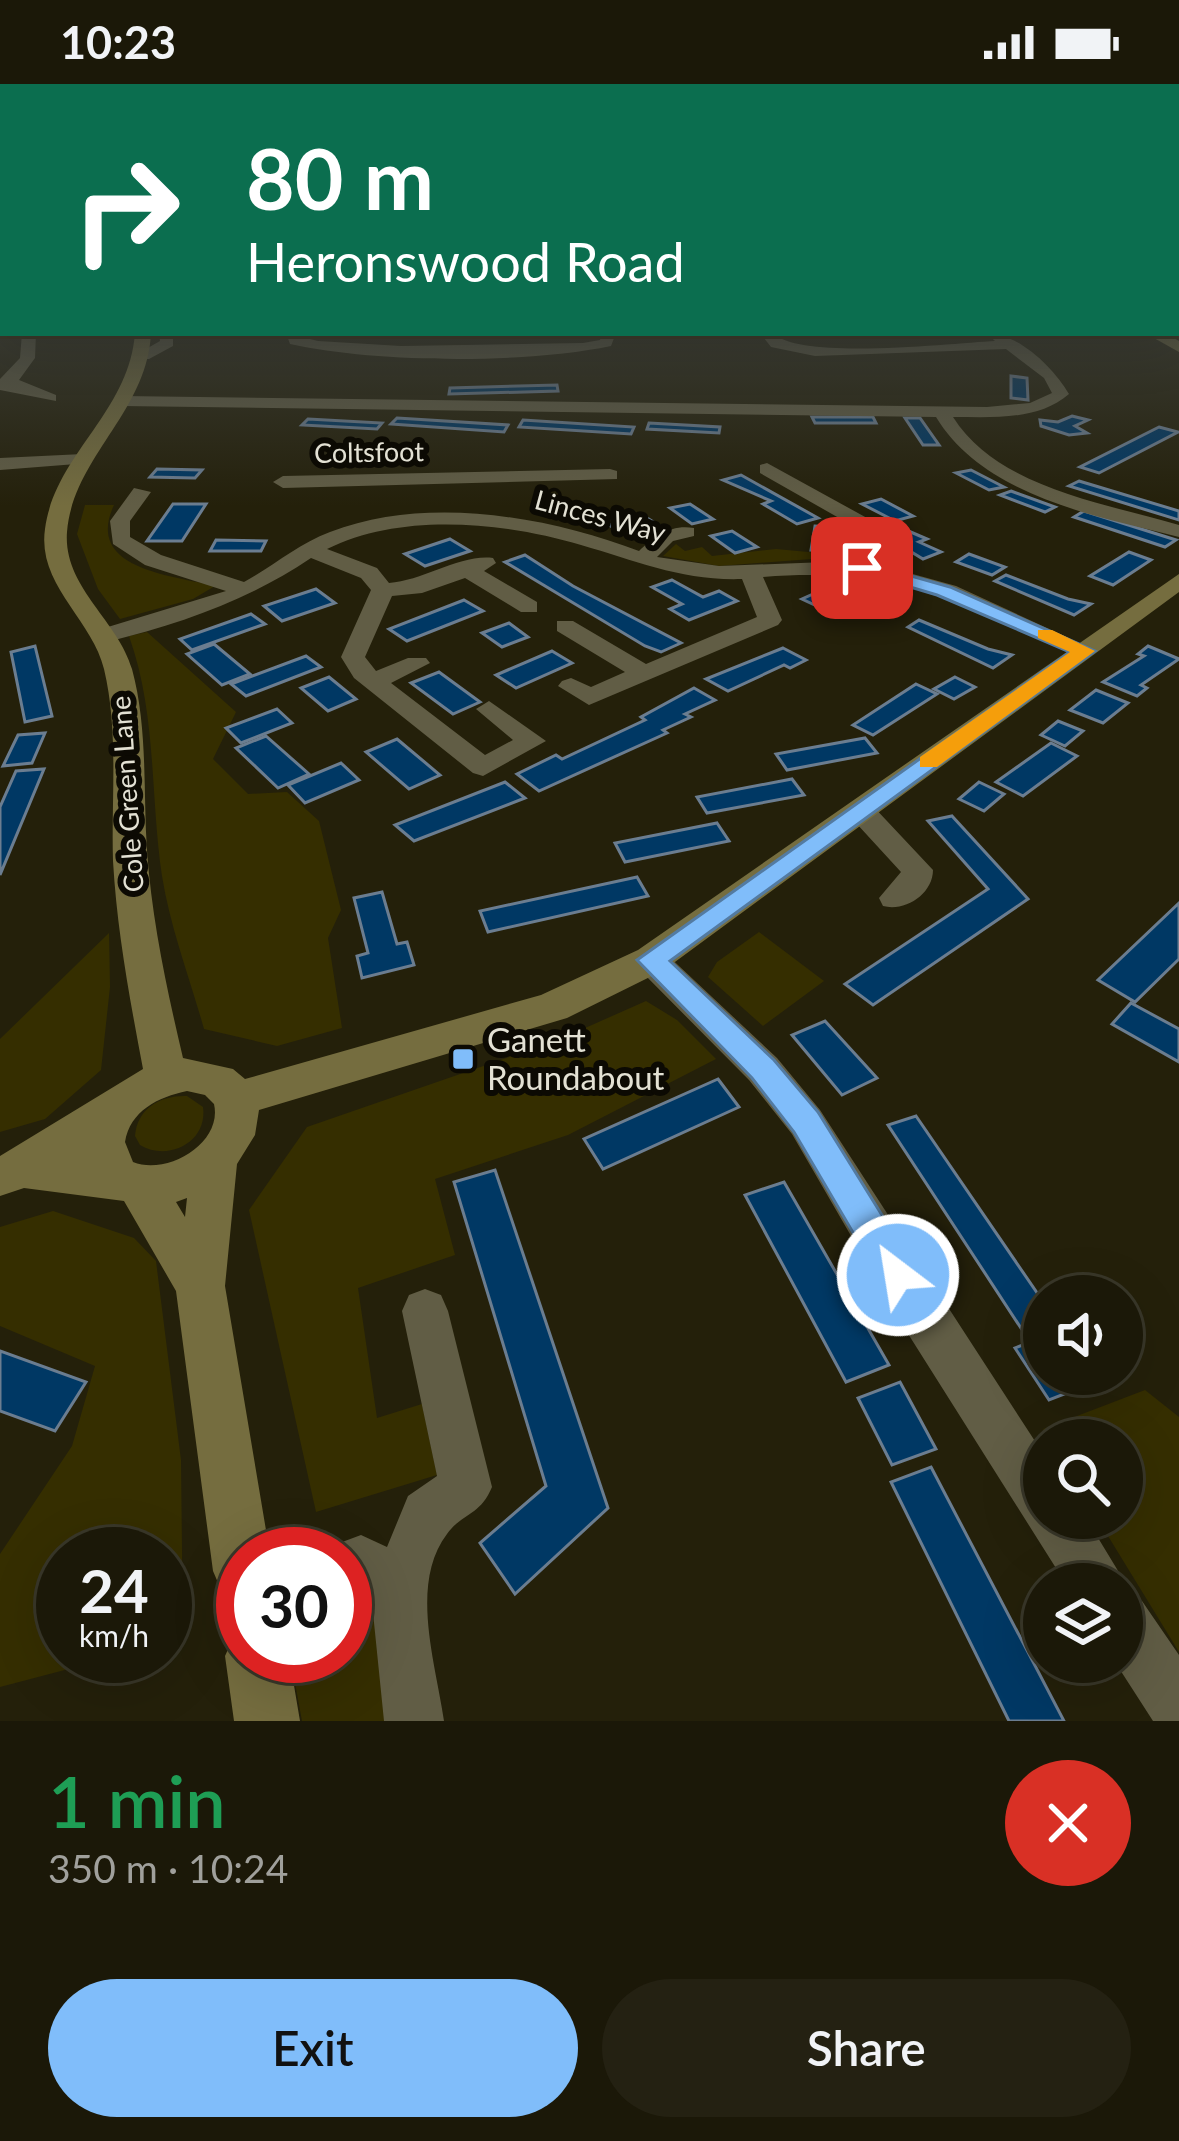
<!DOCTYPE html>
<meta charset="utf-8">
<style>
body{margin:0;font-family:Lato,sans-serif;background:#242112;color:#f1f3f6;height:100vh;display:flex;flex-direction:column;font-size:45px;white-space:nowrap}
*{box-sizing:border-box;margin:0}
p{font-size:39px;color:#a0a09c}
.icon{flex:none;width:66px;height:66px;fill:none;stroke:currentColor;stroke-width:2;stroke-linecap:round;stroke-linejoin:round}
.map{position:relative;height:1637px;overflow:hidden}
.side{display:flex;flex-direction:column;background:#1b1808;flex:1}
.side>*{flex:none}
.hud{position:absolute;left:0px;top:0px;width:1179px;height:252px;box-shadow:0 12px 48px #0002,0 0 0 3px #393729;background:#0b6e4f;color:#fff;overflow:hidden}
.fabs{position:absolute;left:1023px;top:1191px;display:grid;gap:24px}
.fabs a{display:grid;place-items:center;width:120px;height:120px;border-radius:50%;background:#1b1808;box-shadow:0 12px 48px #0002,0 0 0 3px #393729;font-size:60px}
.speed{position:absolute;left:36px;top:1443px;display:flex;gap:24px;font-size:60px;font-weight:700;text-align:center}
.speed>*{display:grid;place-content:center;width:156px;height:156px;border-radius:50%;background:#1b1808;box-shadow:0 12px 48px #0002,0 0 0 3px #393729;line-height:1}
.speed small{font-size:30px;font-weight:400}
.speed .limit{border:18px solid #d22;background:#fff;color:#111}
.pin{position:absolute;display:grid;place-items:center;width:102px;height:102px;color:#fff;margin:-51px;border-radius:24px;box-shadow:0 6px 18px #0006}
.me{position:absolute;width:132px;margin:-66px;rotate:329deg;stroke-linejoin:round;filter:drop-shadow(0 0 9px #0008)}
.turn{display:flex;align-items:center;gap:42px;height:252px;padding:0 48px;font-size:54px}
.turn .icon{width:156px;height:156px;stroke-width:2.5}
.turn b{display:block;font-size:84px;line-height:102px}
.round{display:grid;place-items:center;flex:none;width:126px;height:126px;border-radius:63px;background:#242112}
.summary{display:flex;align-items:center;justify-content:space-between;height:204px;padding:0 48px}
h1{font-size:72px;font-weight:600;line-height:90px;color:#1e9e55}
.cta{display:flex;gap:24px;margin-top:auto;padding:24px 48px}
.cta a{flex:1;height:138px;border-radius:72px;background:#80bdfa;color:#111;font-size:48px;font-weight:600;line-height:138px;text-align:center}
.cta a+a{background:#242112;color:#f1f3f6}
.status{display:flex;justify-content:space-between;align-items:center;height:84px;padding:0 60px;background:#1b1808;direction:ltr}
.status svg{height:33px;fill:currentColor}
.map>svg:first-child{display:block}
.green{fill:#352e00}
.building{fill:#003864;stroke:#6b7d90;stroke-width:3}
.lines{fill:none;stroke-linecap:round;stroke-linejoin:round}
.street{fill:#615d45;fill-rule:evenodd}
.secondary{fill:#756d3f;fill-rule:evenodd}
.route{fill:#80bdfa;stroke:#537ba2;stroke-width:3}
.slow{fill:#f59e0b}
.poi-dot{fill:#80bdfa;stroke:#0c0a03;stroke-width:4.5}
.labels{text-anchor:middle;stroke-width:12;stroke-linejoin:round;paint-order:stroke}
.far-street-label{font-size:27px;fill:#e3e1d4;stroke:#0c0a03}
.poi-label{font-size:33px;fill:#e3e1d4;stroke:#0c0a03;text-anchor:start}
</style>
<div class="status"><b>10:23</b><svg viewBox="0 0 49 12"><path d="M0 12V9h3v3zM5 12V6h3v6zM10 12V3h3v9zM15 12V0h3v12zM26 1h20v11H26zM47 4h2v5h-2z"/></svg></div>
<div class="map">
<svg width="1179" height="1637" viewBox="0 0 1179 1637">
<rect width="100%" height="100%" fill="#24200a"/>
<g class="green">
<path d="M85,421H114C84,485 171,491 215,502L193,515L120,535L98,505L77,450Z"/>
<polygon points="676,460 685,467 702,463 712,472 776,465 852,472 719,482 663,472"/>
<path d="M147,548L236,628L213,675L248,710L287,708L319,737L341,826L328,854L342,944L277,962L204,945C190,895 170,843 162,792C150,711 157,631 129,552Z"/>
<polygon points="759,848 824,897 763,942 708,893 717,878"/>
<polygon points="109,849 110,903 101,986 45,1035 0,1048 0,955"/>
<polygon points="646,917 677,936 716,975 568,1051 435,1095 455,1171 358,1204 377,1334 422,1320 437,1391 316,1428 249,1126 307,1043 558,956"/>
<path d="M187,1012L203,1023C208,1058 168,1078 140,1061L135,1052C137,1024 161,1011 187,1012Z"/>
<polygon points="53,1127 134,1154 156,1177 181,1376 183,1555 165,1560 165,1470 63,1470 63,1572 118,1572 0,1603 0,1470 72,1362 95,1282 0,1242 0,1143"/>
<polygon points="1145,1306 1179,1333 1179,1568 1097,1434 1122,1434 1122,1356 1050,1356 1043,1345"/>
<polygon points="355,1500 400,1552 402,1637 302,1637 290,1572 345,1572 345,1505"/>
</g>
<g class="building">
<polygon points="1011,292 1027,294 1028,316 1011,314"/>
<polygon points="557,301 558,307 449,310 450,304"/>
<polygon points="1072,332 1088,336 1075,342 1087,349 1069,351 1041,342 1040,336 1058,338"/>
<polygon points="812,333 873,333 876,339 815,339"/>
<polygon points="397,334 508,341 504,348 391,340"/>
<polygon points="905,334 920,334 939,361 923,361"/>
<polygon points="308,335 382,339 377,345 302,341"/>
<polygon points="523,336 634,343 631,350 519,343"/>
<polygon points="649,339 720,343 719,349 647,345"/>
<polygon points="1159,343 1178,348 1099,389 1080,383"/>
<polygon points="157,385 202,386 195,394 150,393"/>
<polygon points="971,386 1004,403 989,406 956,389"/>
<polygon points="741,391 818,434 797,440 763,420 771,417 723,396"/>
<polygon points="1079,397 1179,427 1179,436 1069,402"/>
<polygon points="1011,407 1055,423 1045,428 1000,411"/>
<polygon points="881,415 913,432 895,437 862,420"/>
<polygon points="173,420 206,420 182,457 147,457"/>
<polygon points="690,420 713,435 692,440 670,424"/>
<polygon points="1084,427 1176,456 1165,463 1074,433"/>
<polygon points="644,432 658,441 622,450 609,441"/>
<polygon points="815,442 841,444 839,462 830,461 829,467 811,466"/>
<polygon points="906,446 927,455 919,458 941,468 923,475 887,453"/>
<polygon points="732,447 757,463 735,469 711,452"/>
<polygon points="450,455 470,467 425,482 405,470"/>
<polygon points="216,456 266,457 261,467 210,467"/>
<polygon points="1129,468 1151,476 1113,501 1090,492"/>
<polygon points="969,470 1005,483 992,491 956,478"/>
<polygon points="525,471 573,502 681,559 661,568 645,562 505,478"/>
<polygon points="1006,491 1068,515 1091,520 1074,531 995,497"/>
<polygon points="672,496 703,513 719,507 737,517 689,536 670,525 682,520 652,503"/>
<polygon points="840,498 870,512 832,529 802,515"/>
<polygon points="316,505 335,519 282,537 264,522"/>
<polygon points="464,516 483,527 407,557 389,545"/>
<polygon points="251,530 265,540 192,566 180,555"/>
<polygon points="919,536 988,565 1012,571 993,584 908,543"/>
<polygon points="509,539 528,553 502,563 482,549"/>
<polygon points="214,560 250,590 222,601 187,570"/>
<polygon points="35,562 52,632 25,638 11,568"/>
<polygon points="1148,562 1179,575 1141,601 1147,604 1137,612 1103,598 1144,572 1138,570"/>
<polygon points="783,564 806,576 790,584 784,581 728,607 706,595"/>
<polygon points="552,567 572,579 516,604 496,591"/>
<polygon points="306,572 321,583 246,612 231,600"/>
<polygon points="439,588 480,618 453,630 411,599"/>
<polygon points="329,593 356,615 328,627 301,604"/>
<polygon points="955,593 975,603 954,615 934,605"/>
<polygon points="916,600 937,610 873,651 853,641"/>
<polygon points="694,604 715,616 685,630 691,633 663,646 667,649 539,707 517,690 556,671 562,675 645,636 641,633"/>
<polygon points="1096,606 1128,619 1103,639 1070,626"/>
<polygon points="277,625 292,639 241,659 226,644"/>
<polygon points="1058,637 1083,647 1065,662 1041,651"/>
<polygon points="45,649 32,679 3,682 18,651"/>
<polygon points="266,652 309,690 278,704 236,664"/>
<polygon points="865,654 877,669 787,686 776,670"/>
<polygon points="397,655 440,691 409,705 366,668"/>
<polygon points="1051,659 1077,672 1023,712 996,698"/>
<polygon points="341,679 359,696 305,719 288,701"/>
<polygon points="44,685 0,791 0,723 16,687"/>
<polygon points="792,695 804,711 707,729 697,713"/>
<polygon points="505,698 525,714 414,757 395,741"/>
<polygon points="979,698 1004,710 984,727 959,715"/>
<polygon points="952,732 1028,815 873,921 845,900 988,805 928,737"/>
<polygon points="717,739 729,757 625,778 615,759"/>
<polygon points="637,793 648,812 488,848 480,827"/>
<polygon points="382,808 397,860 407,858 414,881 362,894 357,872 368,869 354,814"/>
<polygon points="1179,819 1179,875 1135,918 1098,896"/>
<polygon points="1131,919 1179,945 1179,978 1112,940"/>
<polygon points="825,937 877,994 842,1011 792,951"/>
<polygon points="718,995 739,1023 603,1085 584,1055"/>
<polygon points="916,1032 1044,1219 1044,1290 1108,1293 1049,1316 1015,1264 1030,1258 888,1041"/>
<polygon points="495,1086 608,1424 515,1510 480,1459 546,1402 454,1098"/>
<polygon points="784,1098 889,1281 846,1298 745,1111"/>
<polygon points="0,1267 86,1298 55,1347 0,1327"/>
<polygon points="900,1298 936,1365 892,1381 858,1314"/>
<polygon points="931,1383 1064,1637 1009,1637 891,1398"/>
</g>
<g class="lines">
<g class="street">
<rect x="0" y="223" width="3" height="8"/>
<polygon points="22,249 36,249 35,274 19,296 56,311 56,317 0,306 0,295 20,274"/>
<polygon points="159,249 173,249 173,262 149,275 139,275 139,269 160,257"/>
<path d="M286,249L318,257L401,262L583,259L600,256L602,249H616L611,262C525,280 376,279 290,260Z"/>
<path d="M760,249H774C798,277 954,259 995,257L986,249C1018,249 1053,283 1069,310C1038,337 992,333 953,333C998,404 1104,419 1179,441V453C1095,432 984,412 936,333L122,322L114,317L122,312L987,323L1030,319L1052,309L1044,294L1006,265L815,272L771,263Z"/>
<polygon points="83,370 92,375 89,379 0,386 0,374"/>
<path d="M767,379L867,434L876,445L873,479L956,502L1097,567L1085,574L1076,572C956,518 901,482 763,493L782,536L778,541L589,621L558,602L562,597L571,594L591,603L625,588L557,547V537H573L646,580L757,533L742,495C682,497 637,477 581,461C503,438 401,428 327,465L377,484L389,499C423,497 460,470 493,474L496,479L484,487L537,518V528H521L465,494L422,509L392,512L365,573L376,587L408,574H426L430,579L391,599L485,671L513,656L476,625L489,617L546,657L483,692L473,689L354,594L341,573L371,506L361,494L311,474C247,517 182,539 107,558L95,551L98,546L226,507L145,481L113,460L110,437L134,404L151,408L130,437V453L161,471L244,498C275,481 298,460 330,448C426,411 546,432 639,467C655,452 671,440 694,444V452L673,457L657,473L719,482L852,477L853,442L760,389V381Z"/>
<polygon points="610,385 617,387 617,395 283,404 273,398 283,392"/>
<path d="M860,718L871,720L933,786C933,810 905,828 883,822L879,814L901,788L845,727Z"/>
<polygon points="651,863 663,867 777,974 820,1026 1044,1371 1044,1434 1086,1434 1126,1500 1122,1509 1142,1517 1179,1571 1179,1637 1153,1637 1115,1578 1122,1578 1122,1500 1066,1500 905,1245 792,1050 749,996 639,885 634,876 639,867"/>
<path d="M425,1205L441,1211L448,1227L492,1403C480,1432 462,1429 447,1450C409,1500 436,1580 444,1637H384L372,1519L355,1507L345,1511V1470H323L326,1464L361,1451L387,1463L408,1412L437,1392L402,1227L409,1211Z"/>
</g>
<g class="secondary">
<path d="M135,249H151C147,329 73,373 67,448C63,503 118,536 132,585C148,644 143,707 147,767C152,837 167,906 183,974L233,985L245,995L541,911L638,866L1179,490V508L664,886L567,934L259,1026L255,1051L237,1080L225,1202L270,1470H243V1517L222,1508L213,1487L176,1207L124,1117L24,1104L0,1112V1072L143,985C130,916 117,847 113,777C111,714 119,648 104,585C92,535 37,501 45,445C55,370 129,329 135,249ZM187,1007L205,1011L214,1020C223,1059 167,1092 133,1078L125,1058C130,1027 158,1013 187,1007ZM187,1114L185,1133L176,1118Z"/>
<polygon points="1145,249 1165,249 1179,257 1179,268"/>
<polygon points="243,1546 243,1572 289,1572 300,1637 234,1637 225,1572 235,1550"/>
</g>
</g>
<linearGradient id="sky" x2="0" y2="1"><stop stop-color="#141206"/><stop offset="0.46" stop-color="#3f423e"/><stop offset="1" stop-color="#3f423e" stop-opacity="0"/></linearGradient>
<rect width="1179" height="422" fill="url(#sky)"/>
<polygon class="route" points="862,478 950,503 1095,567 670,877 774,976 818,1028 911,1178 917,1191 911,1203 898,1208 885,1203 794,1048 752,994 637,876 1070,568 937,511 856,487 856,480"/>
<polygon class="slow" points="1038,546 1052,546 1095,567 937,683 920,683 920,673 1070,568 1038,554"/>
<rect class="poi-dot" x="451" y="963" width="24" height="24" rx="6"/>
<g class="labels">
<g class="far-street-label">
<text transform="translate(369 369) rotate(-1)" y="9">Coltsfoot</text>
<text transform="translate(600 433) rotate(15)" y="9">Linces Way</text>
<text transform="translate(128 710) rotate(-94)" y="9">Cole Green Lane</text>
</g>
<g class="poi-label">
<text x="487" y="968">Ganett<tspan x="487" dy="38">Roundabout</tspan></text>
</g>
</g>
</svg>
<div class="fabs">
<a><svg class="icon" aria-label="sound" viewBox="0 0 24 24"><path d="M4 9h4l5-4v14l-5-4H4zM17 9q2 3 0 6"/></svg></a>
<a><svg class="icon" aria-label="search" viewBox="0 0 24 24"><circle cx="10" cy="10" r="6"/><path d="M15 15l6 6"/></svg></a>
<a><svg class="icon" aria-label="layers" viewBox="0 0 24 24"><path d="M12 4l9 5-9 5-9-5zM3 14l9 5 9-5"/></svg></a>
</div>
<div class="speed"><div>24<small>km/h</small></div><div class="limit">30</div></div>
<div class="pin" style="left:862px;top:484px;background:#d93025"><svg class="icon" aria-label="arrive" viewBox="0 0 24 24"><path d="M6 21V4h12l-3 4 3 4H6"/></svg></div>
<svg class="me" style="left:898px;top:1191px" viewBox="-20 -20 40 40"><circle r="17" fill="#80bdfa" stroke="#fff" stroke-width="3"/><path d="M0-11L8 9 0 5-8 9z" fill="#fff"/></svg>
<div class="hud">
<div class="turn"><svg class="icon" aria-label="right" viewBox="0 0 24 24"><path d="M7 20v-9h11M14 6l5 5-5 5"/></svg><div><b>80 m</b>Heronswood Road</div></div>
</div>
</div>
<section class="side">
<div class="summary"><div><h1>1 min</h1><p>350 m · 10:24</p></div><a class="round" style="background:#d93025;color:#fff"><svg class="icon" aria-label="close" viewBox="0 0 24 24"><path d="M6 6l12 12M18 6L6 18"/></svg></a></div>
<div class="cta"><a>Exit</a><a>Share</a></div>
</section>
